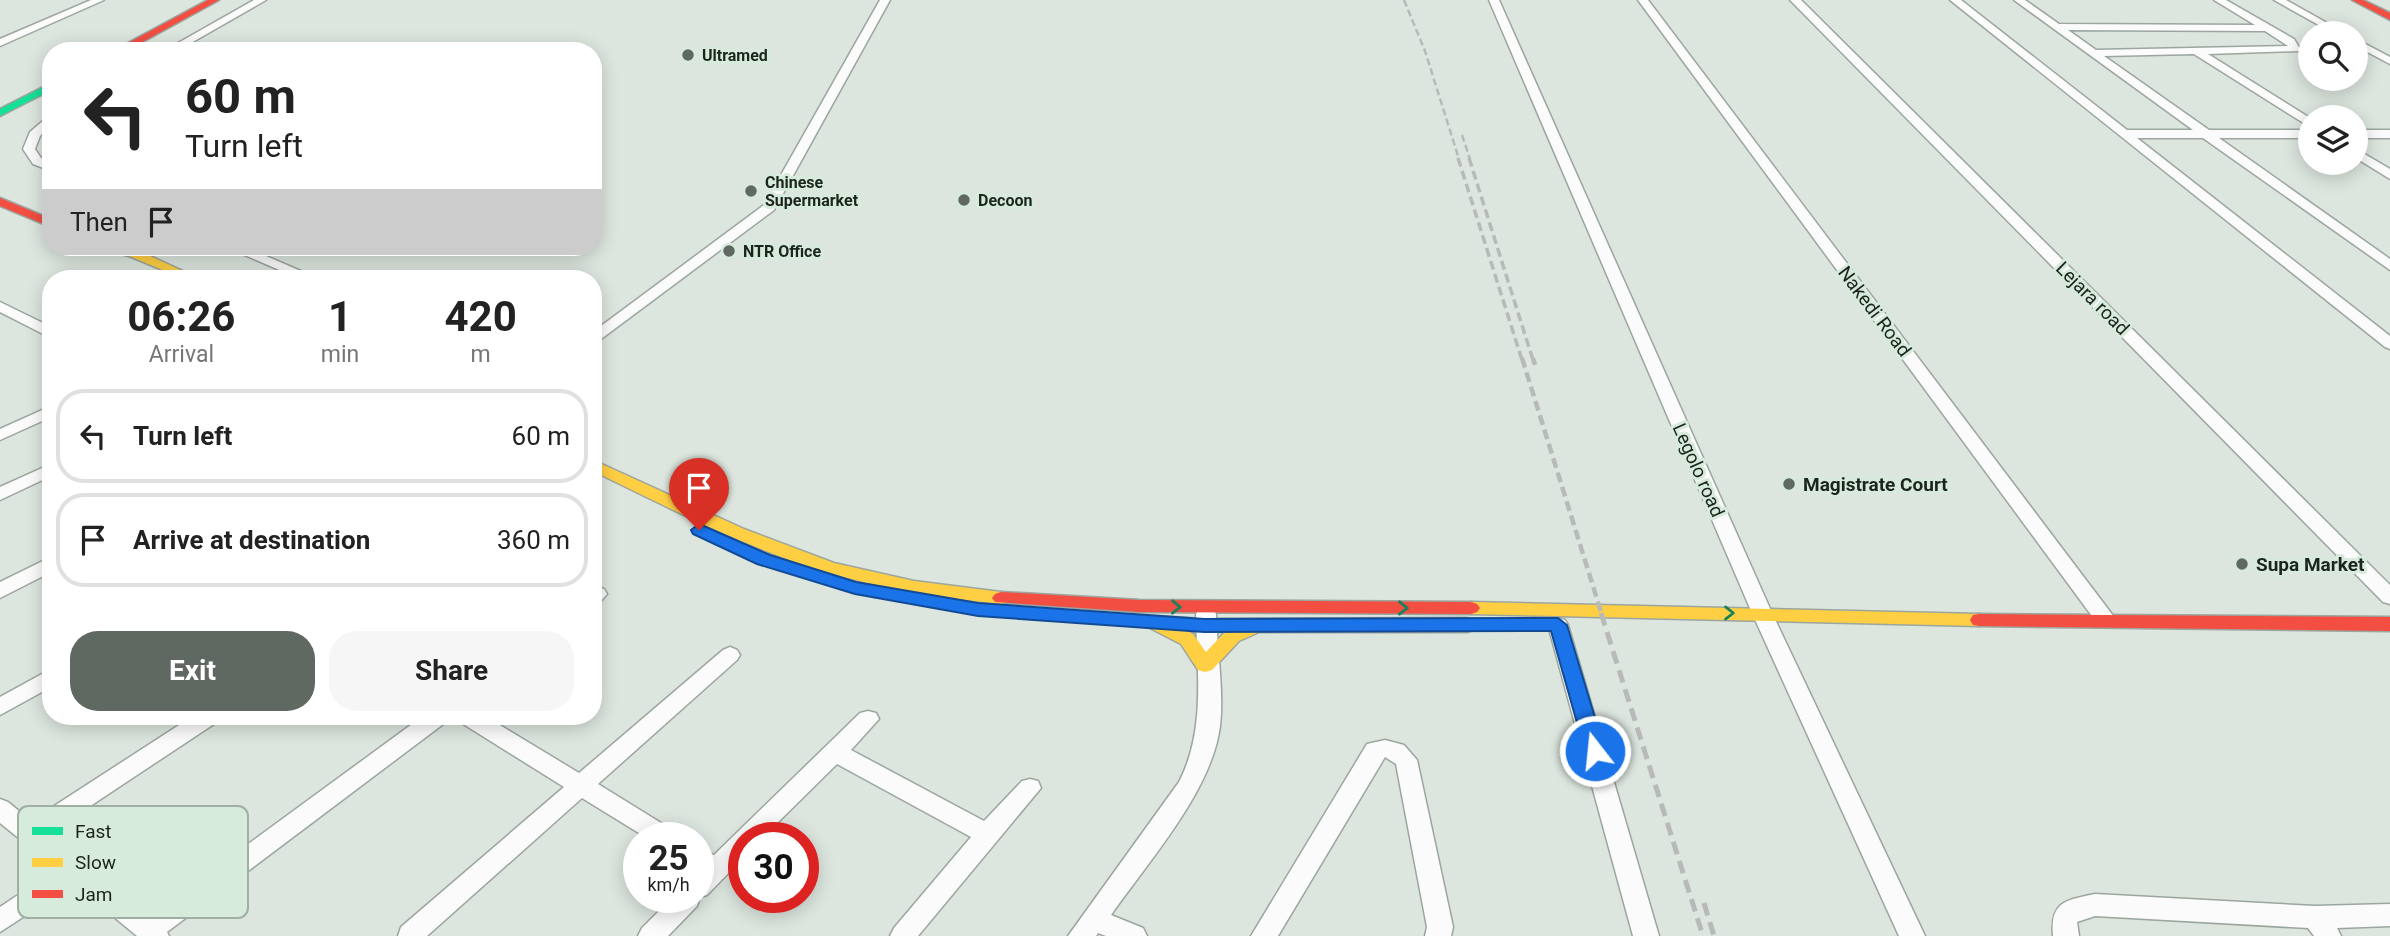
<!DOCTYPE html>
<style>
body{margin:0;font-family:Roboto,sans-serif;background:#f6f6f6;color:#222;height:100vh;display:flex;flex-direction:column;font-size:26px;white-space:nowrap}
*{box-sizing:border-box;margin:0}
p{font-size:23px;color:#767676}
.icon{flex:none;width:38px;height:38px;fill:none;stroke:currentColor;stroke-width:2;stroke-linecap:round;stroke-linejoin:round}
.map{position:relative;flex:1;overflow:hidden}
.side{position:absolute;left:42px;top:270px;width:560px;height:455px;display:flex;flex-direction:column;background:#fff;border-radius:28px;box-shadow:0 4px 18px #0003}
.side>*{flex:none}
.hud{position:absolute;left:42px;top:42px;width:560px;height:214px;border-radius:28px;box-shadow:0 4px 18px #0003;background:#fff;color:#222;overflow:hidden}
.tools{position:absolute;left:2298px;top:21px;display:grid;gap:14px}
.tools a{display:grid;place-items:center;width:70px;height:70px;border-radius:50%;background:#fff;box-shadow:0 4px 18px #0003;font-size:35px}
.speed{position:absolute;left:623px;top:822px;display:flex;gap:14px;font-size:35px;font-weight:700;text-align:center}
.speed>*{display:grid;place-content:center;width:91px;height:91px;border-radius:50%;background:#fff;box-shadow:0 4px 18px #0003;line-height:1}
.speed small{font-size:18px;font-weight:400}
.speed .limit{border:10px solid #d22;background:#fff;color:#111}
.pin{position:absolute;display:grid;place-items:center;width:60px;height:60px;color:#fff;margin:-72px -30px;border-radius:50% 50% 50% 0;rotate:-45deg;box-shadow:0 0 7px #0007}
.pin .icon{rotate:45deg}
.me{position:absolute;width:77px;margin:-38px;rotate:344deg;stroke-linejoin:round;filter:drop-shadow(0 0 5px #0008)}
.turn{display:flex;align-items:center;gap:24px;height:147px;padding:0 28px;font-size:32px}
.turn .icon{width:91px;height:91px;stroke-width:2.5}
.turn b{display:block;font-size:49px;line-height:60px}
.then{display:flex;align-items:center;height:66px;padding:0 28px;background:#0003;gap:14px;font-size:26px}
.eta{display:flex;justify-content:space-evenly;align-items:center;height:119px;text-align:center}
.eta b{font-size:42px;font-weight:700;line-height:49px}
.button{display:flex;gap:14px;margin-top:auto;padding:14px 28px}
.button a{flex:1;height:80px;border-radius:28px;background:#5f6861;color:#fff;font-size:28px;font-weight:700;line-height:80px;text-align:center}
.button a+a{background:#f6f6f6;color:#222}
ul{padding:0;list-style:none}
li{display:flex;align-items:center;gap:21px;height:94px;margin:0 14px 10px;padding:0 14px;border:4px solid #e0e0e0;border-radius:28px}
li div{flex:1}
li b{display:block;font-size:26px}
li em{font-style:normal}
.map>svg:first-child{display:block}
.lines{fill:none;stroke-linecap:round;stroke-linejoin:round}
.street-casing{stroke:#9ca59e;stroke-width:3}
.fast-casing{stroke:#9ca59e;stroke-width:3}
.slow-casing{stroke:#9ca59e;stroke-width:3}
.jam-casing{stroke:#9ca59e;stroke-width:3}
.street{fill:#fafbfa;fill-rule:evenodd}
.fast{fill:#16e098;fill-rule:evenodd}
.slow{fill:#ffcf43;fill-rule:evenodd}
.jam{fill:#f24e42;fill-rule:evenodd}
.rail-far3{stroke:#b7bab8;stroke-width:2.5;stroke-dasharray:7 3.5;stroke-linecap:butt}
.rail-far2{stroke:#b7bab8;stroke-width:3.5;stroke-dasharray:9 4.5;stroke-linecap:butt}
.rail-far1{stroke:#b7bab8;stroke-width:4.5;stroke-dasharray:10 5;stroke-linecap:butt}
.rail{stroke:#b7bab8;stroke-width:5;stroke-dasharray:13 7;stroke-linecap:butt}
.oneway{stroke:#19825b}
.route{fill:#1a73e8;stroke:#114b97;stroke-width:2}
.poi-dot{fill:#5f6861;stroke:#d7ebdc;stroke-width:2.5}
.labels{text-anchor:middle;stroke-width:6;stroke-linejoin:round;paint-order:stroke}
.far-poi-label{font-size:16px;font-weight:bold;fill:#1c241e;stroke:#d7ebdc;text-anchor:start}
.street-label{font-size:19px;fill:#1c241e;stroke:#d7ebdc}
.poi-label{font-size:19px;font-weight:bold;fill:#1c241e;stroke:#d7ebdc;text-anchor:start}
.key{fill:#d7ebdc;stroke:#9fafa3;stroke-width:2}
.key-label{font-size:19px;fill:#1c241e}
</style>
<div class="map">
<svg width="2390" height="936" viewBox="0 0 2390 936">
<rect width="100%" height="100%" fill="#dce6de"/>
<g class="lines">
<g class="street-casing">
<g id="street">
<polygon points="91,0 104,0 0,46 0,39"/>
<polygon points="254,0 266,0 177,51 164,51"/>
<polygon points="880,0 890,0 774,210 593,345 593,332 764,205"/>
<polygon points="1489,0 1499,0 1772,613 1925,936 1899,936 1752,613"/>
<polygon points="1638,0 1648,0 2114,617 2117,622 2114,627 2100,627"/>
<polygon points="1790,0 1801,0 2390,585 2390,604 2383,602"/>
<path d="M1950,0H1961L2127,130H2193L2014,0H2025L2059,24L2255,25L2214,0H2226L2294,39L2300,49L2299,51L2208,54L2310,118V127L2194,54L2104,56L2209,130H2310V138H2219L2390,259V270L2203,138H2137L2390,336V349L2385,347ZM2068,30L2265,31L2288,46L2096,50Z"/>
<polygon points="2274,0 2286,0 2345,33 2333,33"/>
<polygon points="2356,39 2390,57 2390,64 2356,46"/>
<polygon points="51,114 51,124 40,136 35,149 41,158 51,162 51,171 33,164 23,149 30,132"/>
<rect x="2356" y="130" width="34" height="8"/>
<polygon points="2356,149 2390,169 2390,179 2356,158"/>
<polygon points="226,247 245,247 317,278 298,278"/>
<polygon points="0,302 51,327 51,338 0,312"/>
<polygon points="51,406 51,417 0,440 0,429"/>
<polygon points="51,464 51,476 0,500 0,487"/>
<polygon points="51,557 51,572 0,598 0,582"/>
<polygon points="597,587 604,589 607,594 600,602 593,604 593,588"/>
<path d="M1206,607L1213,609L1216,614C1217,648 1224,694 1220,726C1212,791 1148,862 1111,915L1143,928L1147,936H1106L1098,933L1096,936H1068L1179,782C1206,730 1197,671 1196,614L1199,609Z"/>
<polygon points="1558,618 1565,620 1568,625 1659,936 1633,936 1548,625 1551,620"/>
<polygon points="730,647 737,650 740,655 737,660 598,784 674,831 678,838 647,838 582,798 427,936 398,936 401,927 564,787 460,722 457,716 485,716 579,773 723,650"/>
<polygon points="51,669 51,687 0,715 0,697"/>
<polygon points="868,711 876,713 879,719 851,750 984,821 1022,781 1030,779 1038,781 1041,788 918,936 890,936 894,928 971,837 837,764 762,838 744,838 744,857 707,895 700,897 697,906 668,936 638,936 642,928 672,898 698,898 698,848 714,855 860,713"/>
<polygon points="193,716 220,716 217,722 48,834 150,916 423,716 449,716 446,722 167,932 169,936 137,936 74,884 0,932 0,907 57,869 0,823 0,799 8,802 31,821"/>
<polygon points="1385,740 1404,745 1417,760 1453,927 1451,936 1425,936 1427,927 1396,764 1385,757 1278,936 1251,936 1367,744"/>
<path d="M2095,894L2315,906L2390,904V926L2337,928L2341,936H2314L2308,928L2095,916L2077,922L2079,936H2053C2050,902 2065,900 2095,894Z"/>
</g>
</g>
<g class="fast-casing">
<polygon id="fast" points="51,83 51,90 0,116 0,109"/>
</g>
<g class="slow-casing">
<g id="slow">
<polygon points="100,247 122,247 137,250 198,278 182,278 129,256 102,250"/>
<path d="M593,460L744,529L834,563L914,581L1001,592L1007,594L1010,598L1007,602L1001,604C941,598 881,589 823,571C743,547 668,507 593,471Z"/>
<polygon points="1471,602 1979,614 1985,615 1988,620 1985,625 1979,626 1471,614 1465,612 1462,608 1465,604"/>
<path d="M1154,616L1204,619L1467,618L1473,620L1476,625L1473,630L1467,632H1259L1239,641L1212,670L1205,672L1198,670L1181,644L1148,627L1145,622L1148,617ZM1187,631L1225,632L1206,652L1193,634Z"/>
</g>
</g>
<g class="jam-casing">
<g id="jam">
<polygon points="208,0 219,0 126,51 113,51"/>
<polygon points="2352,0 2363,0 2390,13 2390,20"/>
<polygon points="0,198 51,219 51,227 0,206"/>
<polygon points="1001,592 1140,600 1471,602 1477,604 1480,608 1477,612 1471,614 1140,612 995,602 992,598 995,594"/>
<polygon points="1979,614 2390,617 2390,631 1979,626 1973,625 1970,620 1973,615"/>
</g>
</g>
<use href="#street" class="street"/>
<use href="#fast" class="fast"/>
<use href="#slow" class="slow"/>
<use href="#jam" class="jam"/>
<g class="rail-far3">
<polyline points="1404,0 1425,51 1459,159"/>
<polyline points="1462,135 1470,159"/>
</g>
<g class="rail-far2">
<polyline points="1458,158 1522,360"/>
<polyline points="1469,158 1533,360"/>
</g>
<g class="rail-far1">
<polyline points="1522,358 1602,615"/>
<polyline points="1533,358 1535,365"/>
</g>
<g class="rail">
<polyline points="1601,613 1703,936"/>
<polyline points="1704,903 1714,936"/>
</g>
</g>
<defs><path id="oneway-chevron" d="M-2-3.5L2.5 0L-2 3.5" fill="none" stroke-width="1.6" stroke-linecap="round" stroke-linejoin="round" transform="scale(1.75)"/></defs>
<g class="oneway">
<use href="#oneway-chevron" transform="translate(1176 607) rotate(1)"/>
<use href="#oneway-chevron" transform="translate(1403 608) rotate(1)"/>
<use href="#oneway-chevron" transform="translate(1729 613)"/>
</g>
<polygon class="route" points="699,524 770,555 856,582 978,603 1204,619 1558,618 1567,625 1605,751 1602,757 1588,757 1585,751 1551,631 1204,632 978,616 855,594 757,564 693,534 691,530"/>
<g class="poi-dot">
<circle cx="688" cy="55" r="7"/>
<circle cx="751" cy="191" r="7"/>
<circle cx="964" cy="200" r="7"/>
<circle cx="729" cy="251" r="7"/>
<circle cx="1789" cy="484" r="7"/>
<circle cx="2242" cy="564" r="7"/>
</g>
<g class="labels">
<g class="far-poi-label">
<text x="702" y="61">Ultramed</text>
<text x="765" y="188">Chinese<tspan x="765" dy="18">Supermarket</tspan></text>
<text x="978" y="206">Decoon</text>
<text x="743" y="257">NTR Office</text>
</g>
<g class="street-label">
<text transform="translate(2093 298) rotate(45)" y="7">Lejara road</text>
<text transform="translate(1875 311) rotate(53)" y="7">Nakedi Road</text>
<text transform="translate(1699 470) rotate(66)" y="7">Legolo road</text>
</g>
<g class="poi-label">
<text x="1803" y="491">Magistrate Court</text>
<text x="2256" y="571">Supa Market</text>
</g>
</g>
<rect x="18" y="806" width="230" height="112" rx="10" class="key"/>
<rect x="32" y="827" width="31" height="8" fill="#16e098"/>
<rect x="32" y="858" width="31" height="9" fill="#ffcf43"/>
<rect x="32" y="890" width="31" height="8" fill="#f24e42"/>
<g class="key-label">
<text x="75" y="838">Fast</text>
<text x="75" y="869">Slow</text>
<text x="75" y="901">Jam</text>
</g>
</svg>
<div class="tools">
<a><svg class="icon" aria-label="search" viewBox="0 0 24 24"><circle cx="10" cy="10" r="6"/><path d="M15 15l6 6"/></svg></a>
<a><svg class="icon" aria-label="layers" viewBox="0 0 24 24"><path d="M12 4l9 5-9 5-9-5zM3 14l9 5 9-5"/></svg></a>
</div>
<div class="speed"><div>25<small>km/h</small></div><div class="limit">30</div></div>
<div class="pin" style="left:699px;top:530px;background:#d93025"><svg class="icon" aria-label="arrive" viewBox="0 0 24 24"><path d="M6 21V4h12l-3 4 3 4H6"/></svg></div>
<svg class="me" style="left:1595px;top:751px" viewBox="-20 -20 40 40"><circle r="17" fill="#1a73e8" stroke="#fff" stroke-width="3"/><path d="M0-11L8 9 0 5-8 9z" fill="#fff"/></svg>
<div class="hud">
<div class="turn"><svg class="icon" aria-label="left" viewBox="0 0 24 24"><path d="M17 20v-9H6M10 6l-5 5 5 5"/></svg><div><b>60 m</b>Turn left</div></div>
<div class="then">Then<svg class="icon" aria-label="arrive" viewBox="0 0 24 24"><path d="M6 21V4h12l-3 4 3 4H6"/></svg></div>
</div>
<section class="side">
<div class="eta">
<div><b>06:26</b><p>Arrival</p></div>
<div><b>1</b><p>min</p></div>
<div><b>420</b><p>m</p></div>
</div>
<ul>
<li><svg class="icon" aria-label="left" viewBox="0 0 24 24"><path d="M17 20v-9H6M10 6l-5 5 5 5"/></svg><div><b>Turn left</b></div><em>60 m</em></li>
<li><svg class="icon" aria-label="arrive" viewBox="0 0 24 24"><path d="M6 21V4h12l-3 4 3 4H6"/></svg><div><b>Arrive at destination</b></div><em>360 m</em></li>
</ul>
<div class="button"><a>Exit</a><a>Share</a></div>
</section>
</div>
